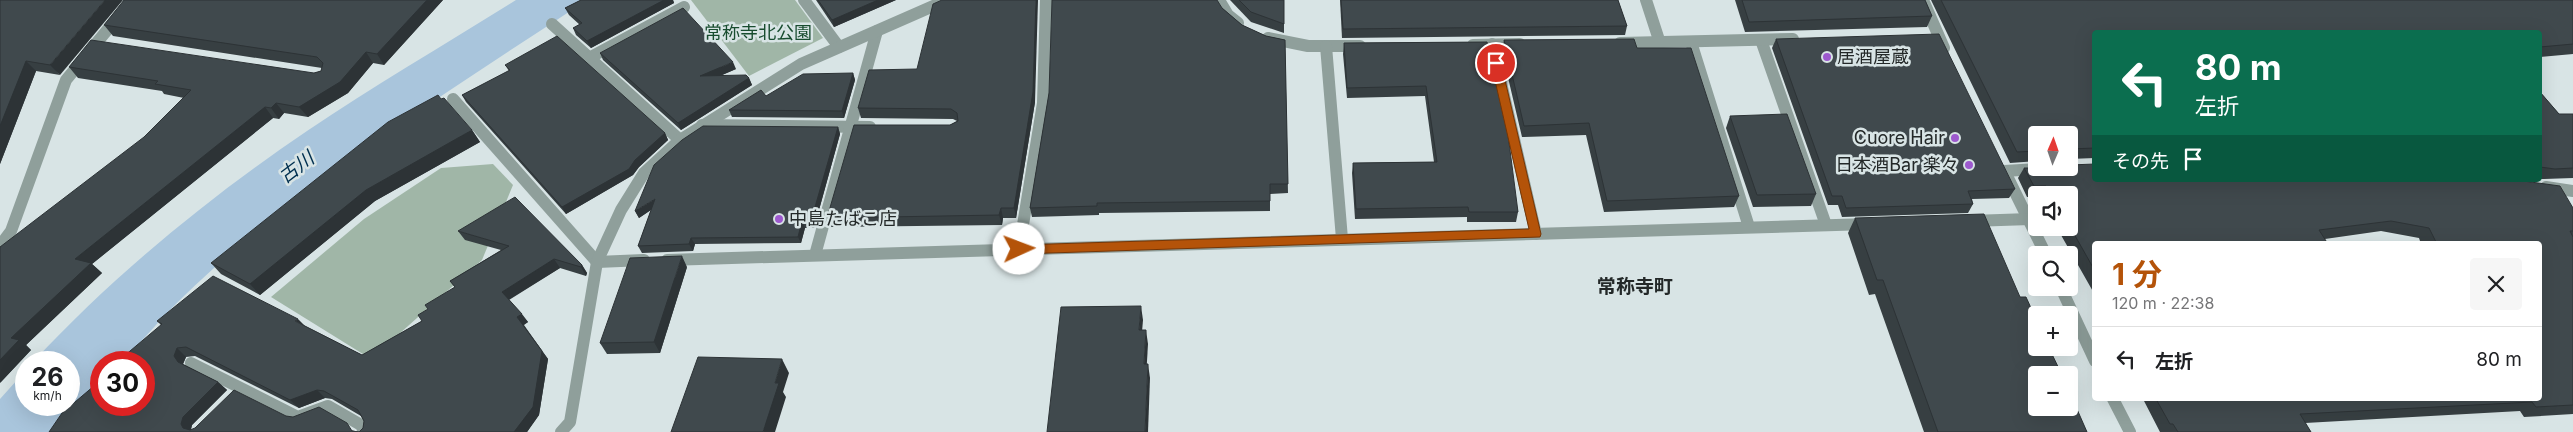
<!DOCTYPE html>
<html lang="ja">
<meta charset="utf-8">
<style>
body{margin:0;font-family:Inter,"Noto Sans JP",sans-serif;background:#f6f6f6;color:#202124;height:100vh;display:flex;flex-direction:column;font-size:19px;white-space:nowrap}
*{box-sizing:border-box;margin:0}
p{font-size:16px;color:#757577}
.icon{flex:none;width:28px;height:28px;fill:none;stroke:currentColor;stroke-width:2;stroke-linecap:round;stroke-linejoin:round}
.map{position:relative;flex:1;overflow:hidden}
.drawer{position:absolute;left:2092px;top:241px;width:450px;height:160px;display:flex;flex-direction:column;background:#fff;border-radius:5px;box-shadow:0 5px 20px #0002}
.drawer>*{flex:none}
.banner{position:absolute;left:2092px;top:30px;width:450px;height:152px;border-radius:5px;box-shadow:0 5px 20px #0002;background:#0b6e4f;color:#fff;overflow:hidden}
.needle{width:32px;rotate:2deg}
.controls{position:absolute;left:2028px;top:126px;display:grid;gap:10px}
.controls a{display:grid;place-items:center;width:50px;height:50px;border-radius:5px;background:#fff;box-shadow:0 5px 20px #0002;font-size:25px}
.speed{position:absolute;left:15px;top:351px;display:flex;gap:10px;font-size:25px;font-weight:700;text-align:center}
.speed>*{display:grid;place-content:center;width:65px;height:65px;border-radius:50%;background:#fff;box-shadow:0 5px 20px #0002;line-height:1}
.speed small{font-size:12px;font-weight:400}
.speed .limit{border:8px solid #d22;background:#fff;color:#111}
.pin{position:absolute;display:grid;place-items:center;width:42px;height:42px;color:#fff;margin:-21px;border:2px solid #fff;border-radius:50%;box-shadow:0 1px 5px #0007}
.me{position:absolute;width:55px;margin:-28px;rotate:88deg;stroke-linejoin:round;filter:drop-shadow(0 0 4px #0008)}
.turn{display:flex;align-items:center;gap:18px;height:105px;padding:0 20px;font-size:22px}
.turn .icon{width:65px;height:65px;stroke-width:2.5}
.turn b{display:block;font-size:35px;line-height:42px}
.then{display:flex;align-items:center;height:48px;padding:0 20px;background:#0003;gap:10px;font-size:19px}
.round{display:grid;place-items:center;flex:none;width:52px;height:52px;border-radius:5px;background:#f6f6f6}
.headline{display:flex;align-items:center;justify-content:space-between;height:85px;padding:0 20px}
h1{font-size:30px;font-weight:700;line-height:38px;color:#b45309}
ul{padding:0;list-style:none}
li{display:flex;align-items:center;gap:15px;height:65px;padding:0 20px;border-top:1px solid #e0e0e0}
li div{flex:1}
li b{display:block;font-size:19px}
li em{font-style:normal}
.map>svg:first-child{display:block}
.green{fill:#a0b6a7}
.water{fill:#a9c5dc}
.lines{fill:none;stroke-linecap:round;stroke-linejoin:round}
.minor{stroke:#8f9f9b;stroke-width:12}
.wall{fill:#373f42;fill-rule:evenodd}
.shaded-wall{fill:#2d3336}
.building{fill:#40494d;stroke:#2d3336;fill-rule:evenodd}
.route{fill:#b45309;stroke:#753606}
.poi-dot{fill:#9d59ce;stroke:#d8e4e5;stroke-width:2}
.labels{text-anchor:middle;stroke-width:5;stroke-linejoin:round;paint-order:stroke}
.park-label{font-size:18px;fill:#184c2f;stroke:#d8e4e5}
.poi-label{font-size:18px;fill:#232828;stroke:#d8e4e5;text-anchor:start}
.water-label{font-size:19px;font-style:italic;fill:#003050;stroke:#d8e4e5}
.neighbourhood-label{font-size:19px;font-weight:bold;fill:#232828;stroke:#d8e4e5}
</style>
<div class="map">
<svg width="2573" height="432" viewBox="0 0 2573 432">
<rect width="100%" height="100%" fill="#d8e4e5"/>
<g class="green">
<polygon points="691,0 795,0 823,38 749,76"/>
<polygon points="493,164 513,185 482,260 371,359 271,297 364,219 441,168"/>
</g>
<path class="water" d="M516,0H587C448,92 304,180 184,296C162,317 143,340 122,362H101V386L60,432H0V399L26,370V405H69V362H33C113,276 209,197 307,131C375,85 446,44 516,0Z"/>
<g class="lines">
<g class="minor">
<polyline points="804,0 839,47"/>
<polyline points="1219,0 1228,15 1238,23"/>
<polyline points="1646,0 1660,43"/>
<polyline points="1923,0 1944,48"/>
<polyline points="552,24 680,140"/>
<polyline points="1268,38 1308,46 1360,46"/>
<polyline points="1761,40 1826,225"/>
<polyline points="1691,42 1749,227"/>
<polyline points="1620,43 1793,39"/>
<polyline points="1492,44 1536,234"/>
<polyline points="1473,45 1520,44"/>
<polyline points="1326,46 1342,239"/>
<polyline points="589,58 684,7"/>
<polyline points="453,99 597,262"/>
<polyline points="702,125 870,127"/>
<polyline points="2004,171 2039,169"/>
<polyline points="2007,176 2046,255"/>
<polyline points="2546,187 2573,191"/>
<polyline points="1971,221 2030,219"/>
<polyline points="0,246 11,231 66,80 132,0"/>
<polyline points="1019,249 1043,103 1046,0"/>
<polyline points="815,255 877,31"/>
<polyline points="667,260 1869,224"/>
<polyline points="597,262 644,260"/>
<polyline points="2061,288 2095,361"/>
<polyline points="191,363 298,417 328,406 361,425 364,432"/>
<polyline points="2113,399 2130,432"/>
<polyline points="561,432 570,422 597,262 621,210 644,173 680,140 801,64 947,0"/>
</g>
</g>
<g class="wall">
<polygon points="0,0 60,75 36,71 0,164"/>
<polygon points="443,0 384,65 373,63 348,93 308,117 284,113 279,119 273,118 92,264 102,273 26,345 31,350 0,383 144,137 184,98 164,94 162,91 78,78 69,67 314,73 321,71 322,68 113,36 104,25"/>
<polygon points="581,0 673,0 674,3 591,48 576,35 573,28 580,25 569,15 565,8"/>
<polygon points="816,0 896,0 834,27"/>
<polygon points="1230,0 1284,0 1284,33 1251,22"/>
<polygon points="1340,0 1618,0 1627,26 1625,35 1342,38"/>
<polygon points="1735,0 1925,0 1932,16 1927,27 1745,32"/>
<polygon points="1931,0 2573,0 2573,54 2540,57 2540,32 2095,32 2095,158 2069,159 2069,135 2036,135 2036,161 2010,163"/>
<polygon points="1222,8 1242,25 1266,36 1285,40 1288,193 1270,194 1270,211 1099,213 1099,215 1032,217 1030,208 1049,93"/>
<polygon points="1776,39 2015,189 2009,198 1972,199 1973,204 1968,213 1842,217 1838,205 1828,205 1772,48"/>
<polygon points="1504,40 1637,48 1739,196 1734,207 1604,212 1586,135 1522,137 1502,52"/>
<polygon points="1487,42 1518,212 1516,222 1467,222 1467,217 1355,219 1352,173 1353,163 1434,162 1425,96 1347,98 1343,54 1344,43"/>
<polygon points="600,53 736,69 720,76 749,78 752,85 681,130 603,60"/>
<polygon points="505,65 665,133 668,140 639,167 633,175 566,214 466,102 462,95 509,71"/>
<polygon points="917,69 1035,102 1016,218 1003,218 1002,225 831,227 827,218 950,125 957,121 953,119 861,118 858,108"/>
<polygon points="853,73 855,80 844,118 732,117 729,110 766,96"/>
<polygon points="2540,92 2559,114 2573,114 2573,178 2544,179 2540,179"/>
<polygon points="1730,116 1816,194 1811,206 1753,207 1726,128"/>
<polygon points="838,127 840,134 814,228 805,228 801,243 695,244 693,251 642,253 638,246 651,210 639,218 635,211"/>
<polygon points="472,130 480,142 375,201 260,295 221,274 211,263"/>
<polygon points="2024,168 2573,208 2573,414 2524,417 2520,411 2305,423 2311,432 2160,432 2143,399 2540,399 2540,244 2421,244 2419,238 2381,231 2325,239 2095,244 2095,295 2057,228 2069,228 2069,195 2036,195 2036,197 2027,197 2018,178"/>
<polygon points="1855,218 2020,297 2087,432 1924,432 1875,294 1869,295 1848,233"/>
<path d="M458,231L582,265L587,273L586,276L560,268L509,300L528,322L524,325L548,359L539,415L527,432H49L101,405L161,325L157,321L305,326L362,355L422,321L428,309L455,287L450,281L501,250L465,240ZM195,356L299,408L325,398L332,399L361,416L364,421L363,428L359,432L355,431L286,416L191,430L192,425L227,390L218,382L183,364L186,357Z"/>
<polygon points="687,267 660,353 607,354 600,343"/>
</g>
<g class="shaded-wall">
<polygon points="105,0 123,0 60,75 50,65"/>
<polygon points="427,0 443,0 384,65 377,54"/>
<polygon points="664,0 673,0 674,3 591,48 587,41"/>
<polygon points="878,0 896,0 834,27 832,20"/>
<polygon points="1036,0 1038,0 1035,102 1016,218 1014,208"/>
<polygon points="366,52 373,63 348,93 308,117 299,107"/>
<polygon points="26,61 36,71 0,164 0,126"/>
<polygon points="733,62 736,69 703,83 700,76"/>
<polygon points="853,73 855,80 844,118 842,111"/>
<polygon points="749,78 752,85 681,130 678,123"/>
<polygon points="276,103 284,113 279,119 271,108"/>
<polygon points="265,107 273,118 92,264 102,273 26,345 31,350 0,383 0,360 11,338 75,259"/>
<polygon points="838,127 840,134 814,228 811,221"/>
<polygon points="472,130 480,142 375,201 260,295 250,284 366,190"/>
<polygon points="665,133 668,140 639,167 633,175 566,214 562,207 635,160"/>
<polygon points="655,199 658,205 639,218 635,211"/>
<polygon points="1001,208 1003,218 1002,225 999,215"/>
<polygon points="802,221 805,228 801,243 798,237"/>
<polygon points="691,238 695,244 693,251 689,244"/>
<polygon points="682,256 687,267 660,353 654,342"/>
<polygon points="554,259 560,268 508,300 502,292"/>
<polygon points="582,265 587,273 586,276 581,267"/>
<polygon points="1141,306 1143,320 1141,344 1139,330"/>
<polygon points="522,314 528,322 523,325 517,317"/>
<polygon points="298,319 306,327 295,321"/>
<polygon points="1146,330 1148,344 1146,378 1144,364"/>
<polygon points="177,348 186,357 183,364 178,362 174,356"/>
<polygon points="542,351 548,359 539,415 527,432 514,432"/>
<polygon points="782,359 789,373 783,392 786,397 775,432 763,432 775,383"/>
<polygon points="1148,364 1150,378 1148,432 1145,432"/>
<polygon points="218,382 227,390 192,425 190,432 183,428 181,424 183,417"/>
<polygon points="317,390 325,398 299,408 290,400"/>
</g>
<g class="building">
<polygon points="0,0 105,0 50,65 26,61 0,126"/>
<polygon points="124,0 427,0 377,54 366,52 340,82 299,107 276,103 271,108 265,107 75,259 91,263 11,338 19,340 0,360 0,247 144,137 191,90 155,84 158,81 69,67 91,40 314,73 321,71 323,63 317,57 104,25"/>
<polygon points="581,0 664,0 587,41 573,28 582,23 565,8"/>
<polygon points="818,0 878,0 832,20"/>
<polygon points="942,0 1036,0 1033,92 1014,208 1001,208 999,215 827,218 854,125 950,125 958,121 957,113 951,109 858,108 869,70 917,69 933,4"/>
<polygon points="1052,0 1217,0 1222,8 1242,25 1266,36 1285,40 1288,184 1270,184 1270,201 1097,203 1097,206 1030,208 1049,93"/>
<polygon points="1239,0 1284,0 1284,24 1251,12"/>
<polygon points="1341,0 1618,0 1627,26 1343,29"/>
<polygon points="1742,0 1925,0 1932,16 1749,22"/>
<polygon points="1941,0 2573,0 2573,44 2540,47 2540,32 2095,32 2095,148 2069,149 2069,135 2036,135 2036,151 2017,152"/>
<polygon points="683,8 733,62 700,76 746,75 749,78 678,123 600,53"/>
<polygon points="1939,34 2015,189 1968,191 1973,204 1846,208 1842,196 1832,196 1776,39"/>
<polygon points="557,36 665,133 635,160 629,169 562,207 462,95 510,70 505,65"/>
<polygon points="1634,39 1637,48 1691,48 1739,196 1607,201 1589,123 1524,126 1504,40"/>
<polygon points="1487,42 1507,127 1518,212 1469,212 1468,207 1356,209 1353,163 1437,162 1426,86 1347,88 1344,43"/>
<polygon points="853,73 842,111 729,110 761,90 766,96 803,74"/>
<polygon points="2540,92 2559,114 2573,114 2573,168 2555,169 2540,167"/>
<polygon points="438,95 441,99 444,98 472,130 366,190 250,284 211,263 388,122"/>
<polygon points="1787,114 1816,194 1757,195 1730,116"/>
<polygon points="703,126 838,127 811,221 802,221 798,237 691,238 689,244 638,246 655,199 635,211 654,165 682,140"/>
<polygon points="2095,164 2095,180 2516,180 2560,186 2573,208 2573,231 2570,231 2573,237 2573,405 2536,407 2532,402 2300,414 2311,432 2178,432 2173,424 2170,424 2156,399 2540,399 2540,244 2437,244 2429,228 2391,221 2319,230 2328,244 2095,244 2095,271 2069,225 2069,195 2051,195 2046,186 2034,186 2024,168 2069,168 2069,165"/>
<path d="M515,197L582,265L581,267L554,259L502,292L522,314L517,317L542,351L533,407L514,432H49L62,413L101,380V405H144V362H117L162,324L157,321L213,276L298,319L295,321L362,355L422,321L418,315L428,309L425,305L455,287L450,281L509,246L458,231ZM186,347L290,400L317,390L324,391L358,410L364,421L363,428L359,432L352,431L347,423L319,407L293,417L286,416L234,390L195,428L190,430L183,428L181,424L183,417L218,382L178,362L174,356L177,348Z"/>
<polygon points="1984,214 2020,297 2026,297 2036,319 2036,348 2049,348 2062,375 2036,375 2036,408 2069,408 2069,391 2087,432 1938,432 1883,280 1877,280 1855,218"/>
<polygon points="682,256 654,342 600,343 630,258"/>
<polygon points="1141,306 1139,330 1146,330 1144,364 1148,364 1145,432 1047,432 1061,307"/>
<polygon points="698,357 782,359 775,383 779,383 763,432 671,432"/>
</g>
<polygon class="route" points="1496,60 1501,63 1541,234 1540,237 1019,254 1013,249 1019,245 1529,229 1491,63"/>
<g class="poi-dot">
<circle cx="1827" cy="57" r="5"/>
<circle cx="1955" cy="138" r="5"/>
<circle cx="1969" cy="165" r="5"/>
<circle cx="779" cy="219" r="5"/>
</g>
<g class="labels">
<g class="park-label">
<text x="758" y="39">常称寺北公園</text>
</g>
<g class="poi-label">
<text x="1837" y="63">居酒屋蔵</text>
<text x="1945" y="144" text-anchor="end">Cuore Hair</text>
<text x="1959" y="171" text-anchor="end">日本酒Bar 楽々</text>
<text x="789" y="225">中島たばこ店</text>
</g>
<g class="water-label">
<text transform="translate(296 167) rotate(-37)" y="7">古川</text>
</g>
<g class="neighbourhood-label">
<text x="1635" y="293">常称寺町</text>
</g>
</g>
</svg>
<div class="controls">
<a><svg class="needle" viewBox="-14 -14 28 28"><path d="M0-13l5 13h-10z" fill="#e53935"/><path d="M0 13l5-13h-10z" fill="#757577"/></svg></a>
<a><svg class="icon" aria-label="sound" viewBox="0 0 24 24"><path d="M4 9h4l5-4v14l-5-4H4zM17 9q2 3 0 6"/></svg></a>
<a><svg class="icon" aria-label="search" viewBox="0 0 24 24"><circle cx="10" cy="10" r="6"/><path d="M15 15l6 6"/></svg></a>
<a>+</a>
<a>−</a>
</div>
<div class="speed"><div>26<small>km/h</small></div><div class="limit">30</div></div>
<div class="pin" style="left:1496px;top:63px;background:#d93025"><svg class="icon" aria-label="arrive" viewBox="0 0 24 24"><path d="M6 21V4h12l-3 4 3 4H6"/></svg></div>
<svg class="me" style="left:1019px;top:249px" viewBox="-20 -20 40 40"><circle r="19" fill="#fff"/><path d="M0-13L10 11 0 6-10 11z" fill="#b45309"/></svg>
<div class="banner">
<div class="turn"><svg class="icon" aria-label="left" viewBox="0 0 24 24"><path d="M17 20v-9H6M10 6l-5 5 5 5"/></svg><div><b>80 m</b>左折</div></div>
<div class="then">その先<svg class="icon" aria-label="arrive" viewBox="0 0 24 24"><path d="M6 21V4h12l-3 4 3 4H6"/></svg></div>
</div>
<section class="drawer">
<div class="headline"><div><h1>1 分</h1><p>120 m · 22:38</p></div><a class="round"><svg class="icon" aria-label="close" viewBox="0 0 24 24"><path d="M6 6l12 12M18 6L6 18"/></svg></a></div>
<ul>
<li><svg class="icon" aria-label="left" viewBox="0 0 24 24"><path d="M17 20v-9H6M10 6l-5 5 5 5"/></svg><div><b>左折</b></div><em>80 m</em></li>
</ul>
</section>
</div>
